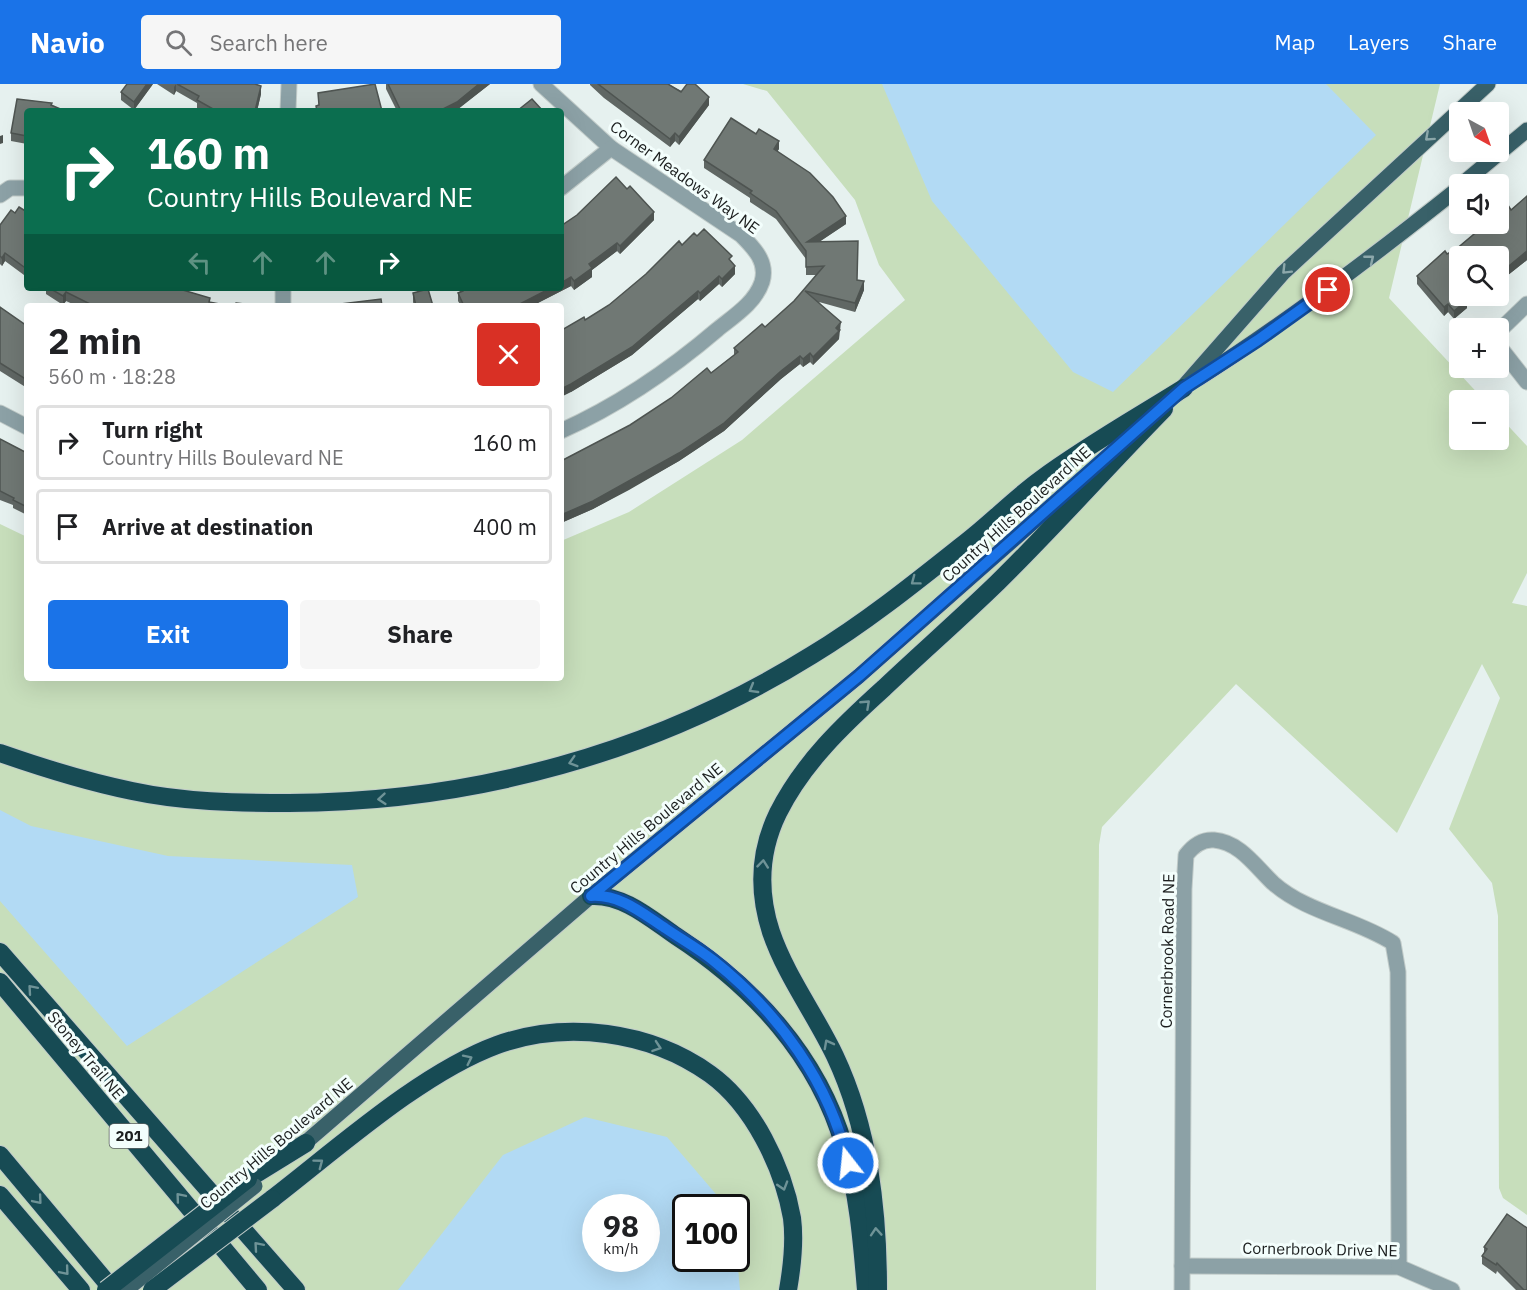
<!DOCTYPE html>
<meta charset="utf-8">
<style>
body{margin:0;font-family:"IBM Plex Sans",sans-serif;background:#f6f6f6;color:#202124;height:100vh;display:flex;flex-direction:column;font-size:22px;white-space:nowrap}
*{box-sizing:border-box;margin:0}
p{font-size:20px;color:#757577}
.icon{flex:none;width:33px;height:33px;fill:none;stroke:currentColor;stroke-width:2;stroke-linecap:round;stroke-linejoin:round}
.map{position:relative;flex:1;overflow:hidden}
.sheet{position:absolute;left:24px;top:219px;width:540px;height:378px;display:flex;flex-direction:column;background:#fff;border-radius:6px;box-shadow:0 6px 24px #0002}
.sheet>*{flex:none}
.guide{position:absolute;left:24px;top:24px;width:540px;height:183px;border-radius:6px;box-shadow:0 6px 24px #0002;background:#0b6e4f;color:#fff;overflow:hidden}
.needle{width:39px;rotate:140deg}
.fabs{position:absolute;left:1449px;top:18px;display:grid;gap:12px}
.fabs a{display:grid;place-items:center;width:60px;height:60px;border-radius:6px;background:#fff;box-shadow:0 6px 24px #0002;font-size:30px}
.speed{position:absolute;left:582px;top:1110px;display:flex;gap:12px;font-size:30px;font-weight:700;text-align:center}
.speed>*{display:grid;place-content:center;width:78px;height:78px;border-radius:50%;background:#fff;box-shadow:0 6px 24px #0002;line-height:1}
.speed small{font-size:15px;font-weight:400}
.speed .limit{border:3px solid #111;border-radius:9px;background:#fff;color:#111}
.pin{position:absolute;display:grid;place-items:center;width:51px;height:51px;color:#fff;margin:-26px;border:3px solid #fff;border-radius:50%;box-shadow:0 2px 6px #0007}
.me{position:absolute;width:66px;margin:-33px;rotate:344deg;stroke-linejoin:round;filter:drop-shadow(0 0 4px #0008)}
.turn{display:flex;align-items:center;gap:21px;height:126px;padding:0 24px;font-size:27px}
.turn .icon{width:78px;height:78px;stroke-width:2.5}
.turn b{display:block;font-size:42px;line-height:51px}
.lanes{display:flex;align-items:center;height:57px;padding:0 24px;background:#0003;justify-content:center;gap:30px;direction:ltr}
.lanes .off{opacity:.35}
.round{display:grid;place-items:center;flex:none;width:63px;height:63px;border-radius:6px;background:#f6f6f6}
.headline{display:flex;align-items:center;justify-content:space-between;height:102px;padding:0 24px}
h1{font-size:36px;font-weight:700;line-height:45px}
.button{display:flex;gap:12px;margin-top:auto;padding:12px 24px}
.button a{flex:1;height:69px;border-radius:6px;background:#1a73e8;color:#fff;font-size:24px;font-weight:700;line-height:69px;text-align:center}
.button a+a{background:#f6f6f6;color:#202124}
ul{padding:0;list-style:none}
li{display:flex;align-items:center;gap:18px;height:75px;margin:0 12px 9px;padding:0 12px;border:3px solid #e0e0e0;border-radius:6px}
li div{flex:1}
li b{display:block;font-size:22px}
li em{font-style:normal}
header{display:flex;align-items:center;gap:36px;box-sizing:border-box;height:84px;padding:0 30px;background:#1a73e8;color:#fff}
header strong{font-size:28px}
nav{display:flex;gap:33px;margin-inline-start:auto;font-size:21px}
.search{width:420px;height:54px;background:#f6f6f6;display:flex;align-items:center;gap:15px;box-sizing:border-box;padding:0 21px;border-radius:6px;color:#757577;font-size:22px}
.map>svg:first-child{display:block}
.green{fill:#c7debb;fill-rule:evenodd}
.water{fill:#b2daf4;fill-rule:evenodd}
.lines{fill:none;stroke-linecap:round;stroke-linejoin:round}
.minor-casing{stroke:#c1cbc9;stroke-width:17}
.major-casing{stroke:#c1cbc9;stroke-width:17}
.highway-casing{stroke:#c1cbc9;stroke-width:20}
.minor{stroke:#8ca1a6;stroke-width:15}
.major{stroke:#396169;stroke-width:15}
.highway{stroke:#174b54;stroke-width:18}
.major-bridge-casing{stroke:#c1cbc9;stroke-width:17;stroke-linecap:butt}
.highway-bridge-casing{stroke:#c1cbc9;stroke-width:20;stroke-linecap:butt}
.major-bridge{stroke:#396169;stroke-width:15}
.highway-bridge{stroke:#174b54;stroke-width:18}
.wall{fill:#606764}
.shaded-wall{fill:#4e5451}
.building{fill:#707874;stroke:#4e5451;stroke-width:1.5}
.oneway{stroke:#8da8ab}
.oneway2{stroke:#6f9397}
.route-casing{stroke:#114b97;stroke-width:15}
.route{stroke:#1a73e8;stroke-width:10}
.labels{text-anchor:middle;stroke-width:6;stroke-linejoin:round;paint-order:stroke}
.shield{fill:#f3fefc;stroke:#5c6161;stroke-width:1.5}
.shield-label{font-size:15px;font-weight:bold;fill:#1b1e1e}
.street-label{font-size:16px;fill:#1b1e1e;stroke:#f3fefc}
</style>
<header>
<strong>Navio</strong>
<div class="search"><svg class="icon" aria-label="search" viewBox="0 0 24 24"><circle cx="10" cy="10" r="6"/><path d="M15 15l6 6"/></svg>Search here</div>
<nav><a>Map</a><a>Layers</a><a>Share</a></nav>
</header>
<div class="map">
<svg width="1527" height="1206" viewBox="0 0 1527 1206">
<rect width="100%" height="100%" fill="#e6f1ef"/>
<path class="green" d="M743,0H1440L1389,214L1484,316H1460V356H1498L1499,332L1527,362V489L1512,519L1527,522V1131L1503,1114L1499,1104L1498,832L1492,799L1449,745L1500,614L1482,580L1397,749L1236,600L1102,743L1099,761L1096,1206H0V440L27,453V594H561V457L629,428L742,356L905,216L879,181L855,116L767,7ZM596,1124H646V1174H596ZM686,1124H736V1174H686Z"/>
<g class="water">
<polygon points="882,0 1326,0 1376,51 1113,308 1073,288 932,117"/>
<polygon points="0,726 31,742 168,772 352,781 358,813 127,962 0,817"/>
<path d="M585,1033L667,1053L727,1123L686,1124V1174L737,1173L740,1206H398L503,1071ZM596,1124H646V1174H596Z"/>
</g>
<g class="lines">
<g class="minor-casing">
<g id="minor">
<path d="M541,0L611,64L741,151C754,164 768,178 762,198C755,219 734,232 718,245C670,286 619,321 561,347"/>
<polyline points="288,27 289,0"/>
<polyline points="561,104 611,64"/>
<polyline points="0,111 10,104 27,104"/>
<polyline points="283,222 283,204"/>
<polyline points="1498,248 1527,220"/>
<polyline points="1498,261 1527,298"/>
<polyline points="0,329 27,343"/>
<polyline points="1182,1182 1399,1183 1452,1206"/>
<path d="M1182,1206L1184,805L1186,771C1193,762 1202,755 1214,756C1240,758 1256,783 1273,799C1307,829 1356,835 1393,859L1398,888L1399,1183"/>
</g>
</g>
<g class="major-casing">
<g id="major">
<polyline points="1462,100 1527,46"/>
<path d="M1199,294C1290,236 1375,171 1460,103"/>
<polyline points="1176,311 1283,189 1488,0"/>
<polyline points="298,1065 591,812 859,592 1114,367"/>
</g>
</g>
<g class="highway-casing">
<g id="highway">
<path d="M0,669C43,684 88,698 132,707C183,718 237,719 289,719C474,718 654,669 812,571C865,539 916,498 965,459C991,439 1014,415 1040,396C1086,362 1136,334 1184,304"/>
<path d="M591,812C623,810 651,835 676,852C753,902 818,972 844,1062C858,1108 862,1158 866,1206"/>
<polyline points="0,868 296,1206"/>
<polyline points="0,898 258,1206"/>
<polyline points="0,1071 113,1206"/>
<polyline points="248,1095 306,1059"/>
<polyline points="0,1111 81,1206"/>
<path d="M272,1115C337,1065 421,989 497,961C566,936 650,947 710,990C753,1021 783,1083 792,1134C795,1157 792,1183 788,1206"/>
<path d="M878,1206C878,1126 869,1044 835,972C815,930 786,892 771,848C758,808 759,768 778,729C803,679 843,641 884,604C922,568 961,534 998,498C1055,442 1108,382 1164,325"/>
</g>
</g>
<use href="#minor" class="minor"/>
<use href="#major" class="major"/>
<use href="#highway" class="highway"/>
<g class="major-bridge-casing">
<polyline id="major-bridge" points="126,1206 255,1102"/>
</g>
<g class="highway-bridge-casing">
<g id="highway-bridge">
<polyline points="106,1206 248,1095"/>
<polyline points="152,1206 272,1115"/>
</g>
</g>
<use href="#major-bridge" class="major-bridge"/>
<use href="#highway-bridge" class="highway-bridge"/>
</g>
<g class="wall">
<polygon points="153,0 134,26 121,16 121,8"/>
<polygon points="157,0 255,0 261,10 257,27 201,27 197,24 197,19 176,7 174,11"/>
<polygon points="386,0 490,0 455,27 397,27 386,5"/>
<polygon points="590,0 668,0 709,21 679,61 675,57 670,63 604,14 590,1"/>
<polygon points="27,27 27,60 11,57 11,49"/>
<polygon points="779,65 777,67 846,140 819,158 857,196 864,206 855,228 819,218 841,246 839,248 839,255 813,281 810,278 803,283 800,280 781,295 724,347 679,377 593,425 561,439 561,377 630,341 711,289 734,271 734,264 765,243 794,217 817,191 806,191 806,175 776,135 750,118 750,114 704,84 704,76"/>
<polygon points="1527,112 1527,176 1498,199 1498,172 1460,172 1460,212 1476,212 1467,219 1467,224 1454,235 1448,228 1444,232 1417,200 1417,192 1445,167 1447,170 1455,166 1486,140 1498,140 1498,129 1508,121 1511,126"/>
<polygon points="27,128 27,189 26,189 24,191 5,177 2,182 0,180 0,141 15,129"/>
<polygon points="654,136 620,170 617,167 592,186 592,193 574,206 571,202 532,222 461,222 458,217 458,209 460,208 458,204 561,204 561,142"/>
<polygon points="697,152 732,178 735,190 722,203 719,200 700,217 698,215 632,271 571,308 562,246 585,236 609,221 682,161"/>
<polygon points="46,204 176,204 210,218 230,222 77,222 66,217 63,221 46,210"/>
<polygon points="413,209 433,222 414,222 413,218"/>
<polygon points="0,223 27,242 27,304 0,287"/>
<polygon points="0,355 27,369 27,431 13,424 13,421 0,416"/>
<polygon points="1527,1144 1527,1206 1516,1206 1497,1187 1496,1190 1482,1180 1482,1172 1484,1169 1484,1163"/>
</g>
<g class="shaded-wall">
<polygon points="147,0 153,0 134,26 134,18"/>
<polygon points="176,0 176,7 174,11 174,3"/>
<polygon points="479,0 490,0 457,26 455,27 439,27"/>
<polygon points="261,2 261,10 257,27 255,27"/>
<polygon points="709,13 709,21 679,61 679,53"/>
<polygon points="675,49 675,57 670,63 670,55"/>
<polygon points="3,51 3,59 0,60 0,52"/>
<polygon points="779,57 779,65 774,73 774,65"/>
<polygon points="564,59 564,67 561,69 561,61"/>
<polygon points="654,128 654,136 620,170 620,162"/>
<polygon points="846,132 846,140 807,166 807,158"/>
<polygon points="617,159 617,167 592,186 592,193 574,206 574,197 589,180"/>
<polygon points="1527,167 1527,176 1498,199 1498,191"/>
<polygon points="5,169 5,177 2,182 2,174"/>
<polygon points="26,180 26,189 24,191 24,183"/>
<polygon points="735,182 735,190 722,203 722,195"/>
<polygon points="719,192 719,200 700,217 700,209"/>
<polygon points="571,193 571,202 532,222 516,222 551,204 561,204 561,199"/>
<polygon points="864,197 864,206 855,228 855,219"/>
<polygon points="698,207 698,215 632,271 571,308 561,313 561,305"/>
<polygon points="66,208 66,217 63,221 63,212"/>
<polygon points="1466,212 1476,212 1467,219 1467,224 1454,235 1454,227"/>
<polygon points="1448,220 1448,228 1444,232 1444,223"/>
<polygon points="841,238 839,255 813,281 813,273"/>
<polygon points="810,269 810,278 803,283 803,275"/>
<polygon points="800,272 800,280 781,295 724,347 679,377 629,406 593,425 561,439 561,431 781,287"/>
</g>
<g class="building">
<polygon points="127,0 147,0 134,18 121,8"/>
<polygon points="177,0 255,0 261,2 255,27 219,27 213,25 197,16 199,12"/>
<polygon points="375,0 382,27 317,27 316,22 319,21 318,9"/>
<polygon points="388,0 479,0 457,18 439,27 401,27"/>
<polygon points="598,0 668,0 681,8 687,0 695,0 709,13 679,53 675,49 670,55"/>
<polygon points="17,15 52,19 51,21 65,27 27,27 27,52 11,49"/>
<polygon points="532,15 543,27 517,27"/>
<polygon points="731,34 756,50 759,45 779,57 774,65 810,89 833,113 846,132 807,158 858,157 857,196 864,197 855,219 805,207 841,238 836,244 839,247 813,273 810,269 803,275 800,272 781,287 724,339 679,369 593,417 561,431 561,377 630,341 671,314 707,284 711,289 738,268 734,264 762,240 765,243 794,217 824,182 806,183 806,167 776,127 750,109 752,107 704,76"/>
<polygon points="616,93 627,105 630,102 654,128 620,162 617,159 589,180 592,184 574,197 571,193 561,199 561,142 577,131"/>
<polygon points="1527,112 1527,167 1498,191 1498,172 1460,172 1460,212 1466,212 1464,213 1467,216 1454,227 1448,220 1444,223 1417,192 1445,167 1447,170 1455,166 1486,140 1498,140 1498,129 1508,121 1511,126"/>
<polygon points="19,123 27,128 27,181 26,180 24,183 5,169 2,174 0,172 0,141 11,126 15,129"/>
<polygon points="704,145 732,172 729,175 735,182 722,195 719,192 700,209 698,207 632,263 571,300 561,305 561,244 562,246 584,233 585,236 609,221 646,190 679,157 682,161 694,149 697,152"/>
<polygon points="49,204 176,204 210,214 209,218 230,222 94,222 66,208 63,212"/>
<polygon points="462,204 551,204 516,222 464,222 458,209 463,207"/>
<polygon points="428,205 433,222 416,222 413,209"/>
<polygon points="381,215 382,222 324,222"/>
<polygon points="236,219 252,221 252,222 235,222"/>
<polygon points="0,223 27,242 27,296 0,279"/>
<polygon points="0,355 27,369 27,423 13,416 14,414 0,407"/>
<polygon points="1507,1130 1527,1144 1527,1206 1524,1206 1497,1179 1496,1181 1482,1172 1487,1165 1484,1163"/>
</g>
<defs><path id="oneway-chevron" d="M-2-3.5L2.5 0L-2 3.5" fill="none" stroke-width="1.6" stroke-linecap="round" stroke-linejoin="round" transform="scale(1.5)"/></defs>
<g class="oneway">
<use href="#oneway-chevron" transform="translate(1429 53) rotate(138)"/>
<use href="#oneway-chevron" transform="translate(1370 175) rotate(-39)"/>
<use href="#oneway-chevron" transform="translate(1286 186) rotate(135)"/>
</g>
<g class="oneway2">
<use href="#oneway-chevron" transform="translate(915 497) rotate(143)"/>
<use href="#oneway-chevron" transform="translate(753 605) rotate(150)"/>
<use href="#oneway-chevron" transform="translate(866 620) rotate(-43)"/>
<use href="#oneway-chevron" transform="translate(573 678) rotate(163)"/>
<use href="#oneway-chevron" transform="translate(382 715) rotate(175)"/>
<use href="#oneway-chevron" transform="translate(763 780) rotate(-84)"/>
<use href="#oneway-chevron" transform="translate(32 905) rotate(-131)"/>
<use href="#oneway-chevron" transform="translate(828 960) rotate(-118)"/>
<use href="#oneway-chevron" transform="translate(657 963) rotate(19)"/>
<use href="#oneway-chevron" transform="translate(468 975) rotate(-26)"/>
<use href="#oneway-chevron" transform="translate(319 1079) rotate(-37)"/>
<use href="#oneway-chevron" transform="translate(783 1102) rotate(73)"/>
<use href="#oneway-chevron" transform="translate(180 1113) rotate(-130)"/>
<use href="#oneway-chevron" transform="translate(38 1116) rotate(50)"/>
<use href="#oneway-chevron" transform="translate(876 1148) rotate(-94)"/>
<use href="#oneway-chevron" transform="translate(258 1162) rotate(-131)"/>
<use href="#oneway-chevron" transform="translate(65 1187) rotate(50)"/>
</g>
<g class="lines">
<g class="route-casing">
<path id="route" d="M848,1079C830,999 778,928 714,877C699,865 681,855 665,844C642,829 620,810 591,812L859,592L1184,304L1258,256L1328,206"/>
</g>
<use href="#route" class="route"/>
</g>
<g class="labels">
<rect class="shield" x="109.5" y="1040" width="39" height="24" rx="4.5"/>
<g class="shield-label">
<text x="129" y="1057">201</text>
</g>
<g class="street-label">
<text transform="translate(685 93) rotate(36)" y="6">Corner Meadows Way NE</text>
<text transform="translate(1016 430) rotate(-42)" y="6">Country Hills Boulevard NE</text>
<text transform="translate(646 744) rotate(-40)" y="6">Country Hills Boulevard NE</text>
<text transform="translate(1167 867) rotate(-89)" y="6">Cornerbrook Road NE</text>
<text transform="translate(86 971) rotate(50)" y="6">Stoney Trail NE</text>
<text transform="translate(276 1059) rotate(-40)" y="6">Country Hills Boulevard NE</text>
<text transform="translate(1320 1165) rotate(1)" y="6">Cornerbrook Drive NE</text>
</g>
</g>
</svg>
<div class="fabs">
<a><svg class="needle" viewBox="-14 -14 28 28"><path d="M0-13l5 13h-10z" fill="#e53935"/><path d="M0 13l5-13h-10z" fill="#757577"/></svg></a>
<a><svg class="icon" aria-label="sound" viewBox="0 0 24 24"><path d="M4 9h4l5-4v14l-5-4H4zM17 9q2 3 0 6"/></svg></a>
<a><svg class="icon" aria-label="search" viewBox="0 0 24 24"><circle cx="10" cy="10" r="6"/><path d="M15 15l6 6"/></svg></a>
<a>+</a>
<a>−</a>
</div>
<div class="speed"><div>98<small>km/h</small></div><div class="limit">100</div></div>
<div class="pin" style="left:1328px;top:206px;background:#d93025"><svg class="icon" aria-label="arrive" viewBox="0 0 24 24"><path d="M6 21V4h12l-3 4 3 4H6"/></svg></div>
<svg class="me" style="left:848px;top:1079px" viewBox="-20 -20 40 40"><circle r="17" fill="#1a73e8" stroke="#fff" stroke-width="3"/><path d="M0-11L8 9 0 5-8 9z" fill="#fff"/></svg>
<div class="guide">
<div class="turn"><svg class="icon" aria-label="right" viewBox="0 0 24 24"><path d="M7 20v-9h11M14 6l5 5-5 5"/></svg><div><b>160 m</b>Country Hills Boulevard NE</div></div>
<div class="lanes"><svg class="icon off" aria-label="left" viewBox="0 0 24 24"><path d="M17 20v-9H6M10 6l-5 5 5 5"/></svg><svg class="icon off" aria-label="ahead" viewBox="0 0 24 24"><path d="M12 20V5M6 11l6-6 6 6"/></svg><svg class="icon off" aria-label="ahead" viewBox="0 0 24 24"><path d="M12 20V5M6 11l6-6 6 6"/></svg><svg class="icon" aria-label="right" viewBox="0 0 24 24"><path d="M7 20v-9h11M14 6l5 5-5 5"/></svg></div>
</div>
<section class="sheet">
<div class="headline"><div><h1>2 min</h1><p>560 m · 18:28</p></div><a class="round" style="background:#d93025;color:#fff"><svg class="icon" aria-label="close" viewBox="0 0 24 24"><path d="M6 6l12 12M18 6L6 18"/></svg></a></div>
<ul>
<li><svg class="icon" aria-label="right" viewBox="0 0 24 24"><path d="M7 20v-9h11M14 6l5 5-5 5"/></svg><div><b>Turn right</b><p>Country Hills Boulevard NE</p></div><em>160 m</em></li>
<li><svg class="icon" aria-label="arrive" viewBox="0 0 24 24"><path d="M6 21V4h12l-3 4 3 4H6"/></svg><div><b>Arrive at destination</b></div><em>400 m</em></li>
</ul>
<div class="button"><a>Exit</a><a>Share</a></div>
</section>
</div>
